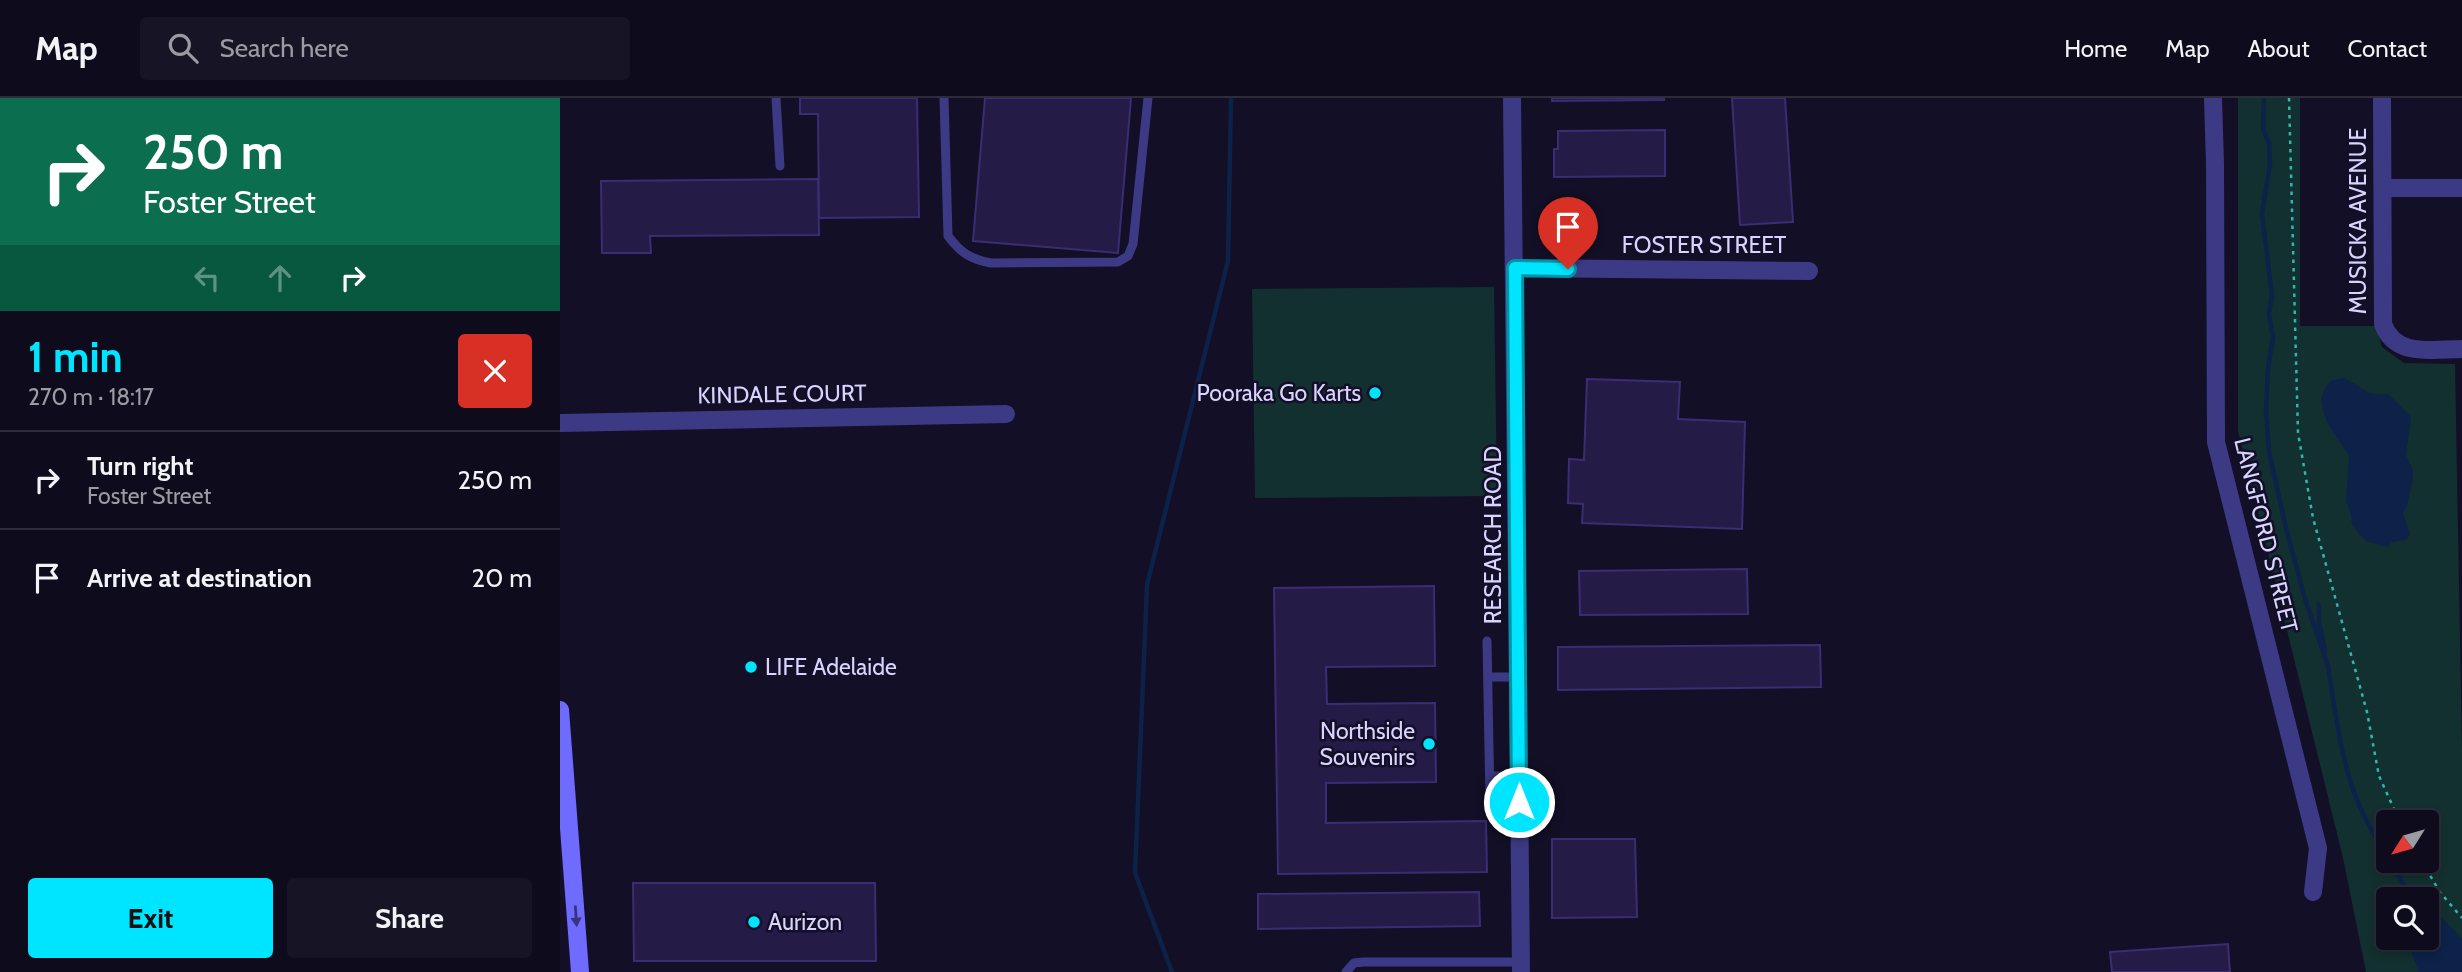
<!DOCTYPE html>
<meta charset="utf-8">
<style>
body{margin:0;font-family:Cabin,sans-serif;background:#171425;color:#f1f3f6;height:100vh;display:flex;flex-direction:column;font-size:26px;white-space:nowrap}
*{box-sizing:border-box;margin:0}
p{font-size:23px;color:#9b9ba3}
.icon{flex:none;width:38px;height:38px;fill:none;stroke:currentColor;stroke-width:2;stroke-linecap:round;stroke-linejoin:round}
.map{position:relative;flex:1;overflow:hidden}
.sheet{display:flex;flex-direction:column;background:#0e0b1c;width:560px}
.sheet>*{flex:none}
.hud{background:#0b6e4f;color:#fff;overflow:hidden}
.needle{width:46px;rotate:233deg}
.tools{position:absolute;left:1816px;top:712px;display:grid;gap:14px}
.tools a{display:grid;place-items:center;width:63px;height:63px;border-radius:7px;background:#0e0b1c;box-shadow:0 4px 10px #0003,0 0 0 2px #2e2b3b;font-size:35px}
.pin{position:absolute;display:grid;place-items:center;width:60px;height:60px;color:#fff;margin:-72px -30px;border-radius:50% 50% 50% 0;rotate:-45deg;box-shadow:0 0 7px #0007}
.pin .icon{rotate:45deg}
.me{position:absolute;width:77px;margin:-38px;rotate:0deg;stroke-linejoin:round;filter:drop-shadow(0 0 5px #0008)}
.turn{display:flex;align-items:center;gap:24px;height:147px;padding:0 28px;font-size:32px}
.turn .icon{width:91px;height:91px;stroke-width:2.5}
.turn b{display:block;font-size:49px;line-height:60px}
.lanes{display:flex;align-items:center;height:66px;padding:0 28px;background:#0003;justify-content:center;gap:35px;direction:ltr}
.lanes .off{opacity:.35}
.round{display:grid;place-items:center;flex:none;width:74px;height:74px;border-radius:7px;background:#171425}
.headline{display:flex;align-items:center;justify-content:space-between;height:119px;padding:0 28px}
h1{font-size:42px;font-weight:700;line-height:52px;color:#00e5ff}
.action{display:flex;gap:14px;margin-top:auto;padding:14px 28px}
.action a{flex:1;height:80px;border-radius:7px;background:#00e5ff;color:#111;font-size:28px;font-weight:700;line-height:80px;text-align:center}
.action a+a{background:#171425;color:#f1f3f6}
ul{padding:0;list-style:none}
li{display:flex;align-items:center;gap:21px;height:98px;padding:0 28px;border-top:2px solid #2e2b3b}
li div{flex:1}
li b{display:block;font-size:26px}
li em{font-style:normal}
header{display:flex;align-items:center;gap:42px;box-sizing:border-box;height:98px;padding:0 35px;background:#0e0b1c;border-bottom:2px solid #2e2b3b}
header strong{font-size:33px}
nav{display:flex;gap:38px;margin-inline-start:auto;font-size:24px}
.search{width:490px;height:63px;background:#171425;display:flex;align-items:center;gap:18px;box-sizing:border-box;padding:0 24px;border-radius:7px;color:#9b9ba3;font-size:26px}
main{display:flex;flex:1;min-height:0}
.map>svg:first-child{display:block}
.green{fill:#12302f;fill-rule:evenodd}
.water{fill:#0c2248}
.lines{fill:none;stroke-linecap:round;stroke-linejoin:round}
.stream{stroke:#0c2248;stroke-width:4.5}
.building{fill:#241b47;stroke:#3b2d73;stroke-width:2}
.path{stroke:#2fb8b0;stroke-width:2.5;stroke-dasharray:3.5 5;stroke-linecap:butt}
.lane{stroke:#3d3a85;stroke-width:9}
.street{stroke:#3d3a85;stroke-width:18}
.secondary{stroke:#6f6bff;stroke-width:18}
.oneway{fill:#38347d}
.route-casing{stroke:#0095a6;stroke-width:18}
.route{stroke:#00e5ff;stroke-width:12}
.poi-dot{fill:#00e5ff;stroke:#130f26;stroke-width:2.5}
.labels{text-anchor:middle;stroke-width:5;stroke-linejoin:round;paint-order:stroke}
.street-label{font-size:23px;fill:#d9d4ff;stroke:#130f26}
.poi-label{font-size:23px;fill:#d9d4ff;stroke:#130f26;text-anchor:end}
</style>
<header>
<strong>Map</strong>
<div class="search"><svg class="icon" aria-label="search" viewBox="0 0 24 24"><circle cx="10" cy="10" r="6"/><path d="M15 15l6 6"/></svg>Search here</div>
<nav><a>Home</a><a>Map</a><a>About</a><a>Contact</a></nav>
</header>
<main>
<section class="sheet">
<div class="hud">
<div class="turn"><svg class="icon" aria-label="right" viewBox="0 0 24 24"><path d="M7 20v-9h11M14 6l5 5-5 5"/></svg><div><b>250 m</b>Foster Street</div></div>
<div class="lanes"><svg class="icon off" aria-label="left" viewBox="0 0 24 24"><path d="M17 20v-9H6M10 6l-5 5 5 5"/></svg><svg class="icon off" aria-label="ahead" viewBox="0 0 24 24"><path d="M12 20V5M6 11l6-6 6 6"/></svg><svg class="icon" aria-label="right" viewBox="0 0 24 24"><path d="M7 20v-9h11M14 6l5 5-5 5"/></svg></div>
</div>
<div class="headline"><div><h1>1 min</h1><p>270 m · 18:17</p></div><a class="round" style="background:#d93025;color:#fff"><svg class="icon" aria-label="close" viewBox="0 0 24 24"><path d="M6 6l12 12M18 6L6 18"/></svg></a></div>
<ul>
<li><svg class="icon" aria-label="right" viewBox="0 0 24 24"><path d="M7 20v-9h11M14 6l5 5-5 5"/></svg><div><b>Turn right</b><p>Foster Street</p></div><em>250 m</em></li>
<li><svg class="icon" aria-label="arrive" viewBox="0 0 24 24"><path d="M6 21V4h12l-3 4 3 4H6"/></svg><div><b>Arrive at destination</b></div><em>20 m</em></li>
</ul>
<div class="action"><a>Exit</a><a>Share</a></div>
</section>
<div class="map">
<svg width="1902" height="874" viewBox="0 0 1902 874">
<rect width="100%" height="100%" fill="#130f26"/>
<g class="green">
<path d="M1678,0H1740V228H1816L1822,249L1844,265L1895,266L1902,651V874H1806L1783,760L1678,333ZM1829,724H1867V763H1829ZM1829,802H1867V840H1829Z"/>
<polygon points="934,189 937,398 695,400 692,191"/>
</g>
<g class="water">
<polygon points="1785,280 1809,295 1830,297 1851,319 1846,357 1853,373 1853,380 1847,409 1843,415 1850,436 1846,442 1832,444 1827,449 1806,443 1792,427 1791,416 1786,403 1789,358 1769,328 1763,314 1761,300 1767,287 1772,282"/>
<polygon points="1867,810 1879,817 1902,841 1902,874 1859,874 1846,840 1867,840"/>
</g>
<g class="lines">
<g class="stream">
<polyline points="1704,0 1703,31 1709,45 1710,66 1702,116 1712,198 1709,216 1713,240 1708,270 1706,312 1709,354 1726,430 1745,501 1769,571"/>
<polyline points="1759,507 1759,524 1765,554"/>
<path d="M1768,569C1775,612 1780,656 1795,697C1810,734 1832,769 1854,802"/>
<polyline points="612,874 575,775 587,487 668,163 671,0"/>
</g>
</g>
<g class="building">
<polygon points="240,0 357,0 359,119 259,120 258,16 240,16"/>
<polygon points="425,0 571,0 558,155 413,143"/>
<polygon points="992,0 1104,0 1104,2 992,3"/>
<polygon points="1172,0 1225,0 1233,124 1180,127"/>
<polygon points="1105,32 1105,78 994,79 994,51 998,51 998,33"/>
<polygon points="258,81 259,137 90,138 91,155 42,155 41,83"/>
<polygon points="1027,281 1120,284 1118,321 1185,324 1182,431 1022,425 1023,406 1008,405 1009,361 1024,362"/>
<polygon points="1187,471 1188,516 1020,517 1019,473"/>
<polygon points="874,488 875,568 766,569 767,606 875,605 876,684 766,685 766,725 926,723 927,774 718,776 714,490"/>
<polygon points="1260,547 1261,589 998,592 998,549"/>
<polygon points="992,741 1075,741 1077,819 992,820"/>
<polygon points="73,785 315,785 316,863 74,863"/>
<polygon points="919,794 920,828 698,831 698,796"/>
<polygon points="1668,846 1670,874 1552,874 1550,854"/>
</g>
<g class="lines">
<g class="path">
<polyline points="1729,0 1738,335 1753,420 1807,614 1819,678 1840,724"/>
<polyline points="1862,763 1879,793 1902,820"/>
</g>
<g class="lane">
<polyline points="216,0 220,68"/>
<path d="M384,0L388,138C401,155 410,161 431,165L558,164L568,158L573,146L588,0"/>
<polyline points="927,543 930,704"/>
<polyline points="928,579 958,579"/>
<polyline points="930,678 959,678"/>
<polyline points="786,874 794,865 803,864 961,864"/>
</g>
<g class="street">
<polyline points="952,0 961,874"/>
<polyline points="1653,0 1655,66 1656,344 1758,750 1753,794"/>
<path d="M1822,0L1823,226C1835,260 1873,251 1902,251"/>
<polyline points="1823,90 1902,90"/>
<polyline points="955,170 1249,173"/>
<polyline points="0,325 446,316"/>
</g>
<polyline class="secondary" points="0,612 20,874"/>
</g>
<defs><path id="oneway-solid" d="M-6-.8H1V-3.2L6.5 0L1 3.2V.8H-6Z" transform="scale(1.75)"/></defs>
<use class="oneway" href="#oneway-solid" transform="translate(16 818) rotate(86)"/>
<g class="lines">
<g class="route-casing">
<polyline id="route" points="959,704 955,170 1008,171"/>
</g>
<use href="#route" class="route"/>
</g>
<g class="poi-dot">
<circle cx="815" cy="295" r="7"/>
<circle cx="191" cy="569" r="7"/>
<circle cx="869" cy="646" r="7"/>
<circle cx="194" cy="824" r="7"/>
</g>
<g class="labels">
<g class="street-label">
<text transform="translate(1798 123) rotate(-90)" y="8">MUSICKA AVENUE</text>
<text x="1144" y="155">FOSTER STREET</text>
<text transform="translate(222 296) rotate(-1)" y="8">KINDALE COURT</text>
<text transform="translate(933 437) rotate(-90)" y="8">RESEARCH ROAD</text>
<text transform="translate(1706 437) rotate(76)" y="8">LANGFORD STREET</text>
</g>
<g class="poi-label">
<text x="801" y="303">Pooraka Go Karts</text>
<text x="205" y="577" text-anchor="start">LIFE Adelaide</text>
<text x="855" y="641">Northside<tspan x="855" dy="26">Souvenirs</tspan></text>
<text x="208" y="832" text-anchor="start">Aurizon</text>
</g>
</g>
</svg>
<div class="tools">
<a><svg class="needle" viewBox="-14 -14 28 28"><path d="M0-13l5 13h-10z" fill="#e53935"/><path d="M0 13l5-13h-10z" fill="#9b9ba3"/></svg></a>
<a><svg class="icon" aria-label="search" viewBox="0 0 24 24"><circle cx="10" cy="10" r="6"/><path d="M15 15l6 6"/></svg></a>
</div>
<div class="pin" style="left:1008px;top:171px;background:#d93025"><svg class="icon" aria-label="arrive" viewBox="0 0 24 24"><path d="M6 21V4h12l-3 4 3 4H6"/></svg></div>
<svg class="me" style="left:959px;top:704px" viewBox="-20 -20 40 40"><circle r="17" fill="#00e5ff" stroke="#fff" stroke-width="3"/><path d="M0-11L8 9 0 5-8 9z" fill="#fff"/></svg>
</div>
</main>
